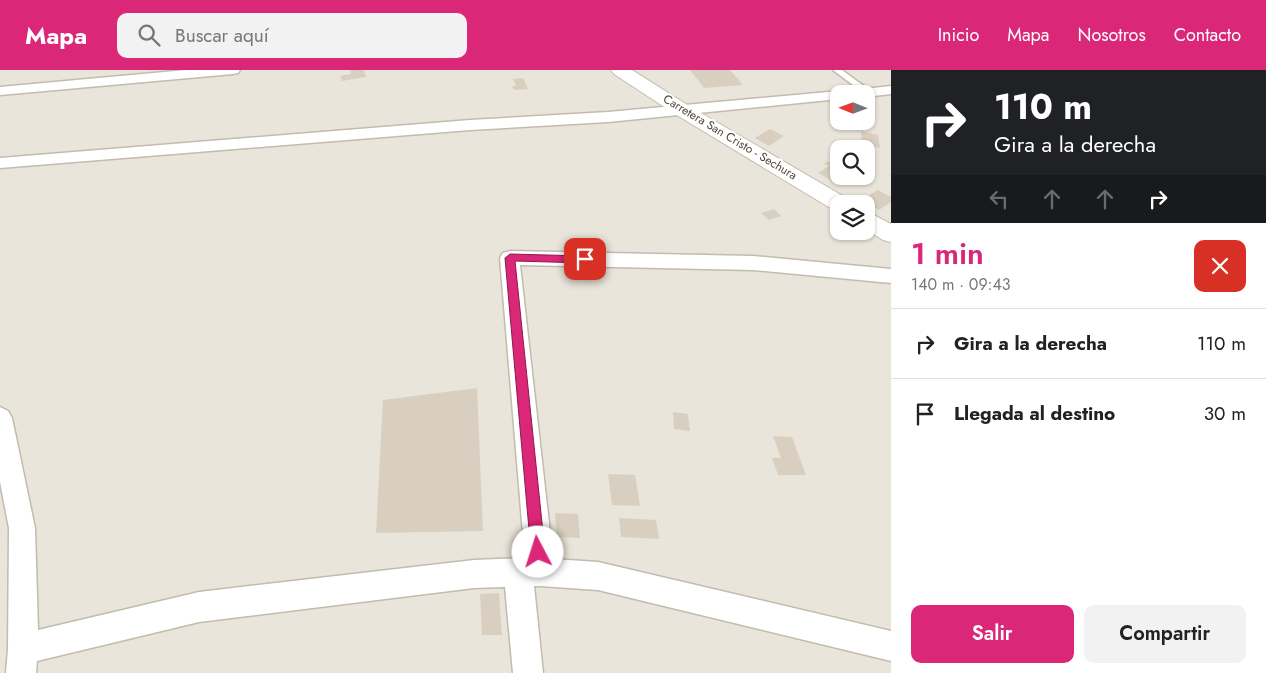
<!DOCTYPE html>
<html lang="es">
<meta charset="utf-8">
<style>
body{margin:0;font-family:Jost,sans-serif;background:#f2f2f2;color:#222;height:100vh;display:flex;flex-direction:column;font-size:19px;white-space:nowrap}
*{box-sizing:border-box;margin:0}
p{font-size:16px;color:#767676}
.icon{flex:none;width:28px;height:28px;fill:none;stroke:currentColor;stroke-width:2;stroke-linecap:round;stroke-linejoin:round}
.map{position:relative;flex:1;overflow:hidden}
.sheet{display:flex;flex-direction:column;background:#fff;width:375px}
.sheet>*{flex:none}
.hud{background:#202124;color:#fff;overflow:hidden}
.needle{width:32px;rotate:271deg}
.tools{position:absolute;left:830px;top:15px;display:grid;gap:10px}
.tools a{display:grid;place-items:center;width:45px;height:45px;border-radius:10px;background:#fff;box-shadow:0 1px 4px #0004;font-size:25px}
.pin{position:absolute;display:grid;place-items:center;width:42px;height:42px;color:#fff;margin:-21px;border-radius:10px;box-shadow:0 2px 8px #0006}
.me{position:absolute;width:55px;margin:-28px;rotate:355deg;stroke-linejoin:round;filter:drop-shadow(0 0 4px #0008)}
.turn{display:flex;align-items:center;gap:18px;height:105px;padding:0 20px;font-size:22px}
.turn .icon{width:65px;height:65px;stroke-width:2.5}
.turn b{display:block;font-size:35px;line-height:42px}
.lanes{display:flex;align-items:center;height:48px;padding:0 20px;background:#0003;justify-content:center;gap:25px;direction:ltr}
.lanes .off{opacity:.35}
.round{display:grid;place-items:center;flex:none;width:52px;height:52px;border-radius:10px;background:#f2f2f2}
.headline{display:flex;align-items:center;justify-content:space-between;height:85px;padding:0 20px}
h1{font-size:30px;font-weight:600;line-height:38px;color:#db2777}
.button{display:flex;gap:10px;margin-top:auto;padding:10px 20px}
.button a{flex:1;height:58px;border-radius:10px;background:#db2777;color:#fff;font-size:20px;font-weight:600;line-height:58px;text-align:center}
.button a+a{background:#f2f2f2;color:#222}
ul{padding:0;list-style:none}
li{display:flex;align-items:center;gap:15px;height:70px;padding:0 20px;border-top:1px solid #e0e0e0}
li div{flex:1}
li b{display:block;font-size:19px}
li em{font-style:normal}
header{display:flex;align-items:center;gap:30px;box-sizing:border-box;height:70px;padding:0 25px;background:#db2777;color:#fff}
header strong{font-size:24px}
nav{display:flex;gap:28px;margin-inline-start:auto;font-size:18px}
.search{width:350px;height:45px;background:#f2f2f2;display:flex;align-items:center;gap:12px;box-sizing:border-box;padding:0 18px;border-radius:10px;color:#767676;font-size:19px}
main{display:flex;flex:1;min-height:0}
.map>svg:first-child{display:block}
.residential{fill:#eae5da;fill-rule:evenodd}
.building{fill:#d8cfc1}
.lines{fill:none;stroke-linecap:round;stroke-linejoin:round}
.service-casing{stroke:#c2bbae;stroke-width:3}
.minor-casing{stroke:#c2bbae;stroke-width:3}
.tertiary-casing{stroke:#c2bbae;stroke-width:2}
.service{fill:#fff;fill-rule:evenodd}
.minor{fill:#fff;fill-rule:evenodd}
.tertiary{fill:#fff;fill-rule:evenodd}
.route{fill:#db2777;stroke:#8e194d}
.labels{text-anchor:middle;stroke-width:4.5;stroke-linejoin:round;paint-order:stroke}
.far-street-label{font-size:12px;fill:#4b4439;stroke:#fff}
</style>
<header>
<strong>Mapa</strong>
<div class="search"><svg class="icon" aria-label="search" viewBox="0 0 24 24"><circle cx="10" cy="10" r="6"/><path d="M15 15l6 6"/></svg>Buscar aquí</div>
<nav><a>Inicio</a><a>Mapa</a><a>Nosotros</a><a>Contacto</a></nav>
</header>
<main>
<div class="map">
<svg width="891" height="603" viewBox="0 0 891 603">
<rect width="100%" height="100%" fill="#f6f3ec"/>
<path class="residential" d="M0,0H891V603H0ZM839,24H866V51H839ZM839,79H866V106H839ZM839,134H866V161H839Z"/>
<g class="building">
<polygon points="350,0 364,0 366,7 342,11 340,6 351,4"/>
<polygon points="690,0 730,0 743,15 704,18"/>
<polygon points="523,8 528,19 514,20 512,16 516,16 513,9"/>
<polygon points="770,59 784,66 769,76 755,68"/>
<polygon points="861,61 878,65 880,78 862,75"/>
<polygon points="828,91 839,98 839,106 856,106 841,116 818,103 829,96 824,94"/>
<polygon points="878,120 891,127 891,132 879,140 862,129"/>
<polygon points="774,139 781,146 769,150 761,143"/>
<polygon points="477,318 483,461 376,463 383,330"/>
<polygon points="673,342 688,344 690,361 674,359"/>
<polygon points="773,366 792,367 806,405 778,405 772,388 781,388"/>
<polygon points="608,404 635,405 640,436 612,435"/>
<polygon points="555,443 578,444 580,468 557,467"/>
<polygon points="619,448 656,450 659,469 621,467"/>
<polygon points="499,523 502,565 482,565 480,524"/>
</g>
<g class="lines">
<g class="service-casing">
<polygon id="service" points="833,0 842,0 872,22 865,24"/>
</g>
<g class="minor-casing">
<g id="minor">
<polygon points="186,0 240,0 238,3 233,4 0,25 0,17"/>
<polygon points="891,16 891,24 866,27 866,24 848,24 855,20"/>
<polygon points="839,21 846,24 839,24 839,29 608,52 470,60 0,98 0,88 470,50 608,42"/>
<polygon points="510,181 753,186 891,199 891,213 753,200 520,195 553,489 598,492 891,561 891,591 598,520 540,516 534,516 543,603 513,603 505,517 474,518 199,552 37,591 36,603 6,603 8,579 9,458 0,412 0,337 8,341 12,348 35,458 38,560 199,522 474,490 525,488 500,188 503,183"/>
</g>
</g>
<g class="tertiary-casing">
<g id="tertiary">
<polygon points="611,0 632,0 689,36 848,129 851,134 839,134 839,141 832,139 675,44 614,4"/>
<polygon points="866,141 891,154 891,172 883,170 866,159"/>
</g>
</g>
<use href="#service" class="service"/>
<use href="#minor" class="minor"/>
<use href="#tertiary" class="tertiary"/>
</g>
<polygon class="route" points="510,184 585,186 590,189 585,193 515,191 545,482 543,487 538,489 533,487 531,482 505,188"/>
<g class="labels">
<g class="far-street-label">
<text transform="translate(730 67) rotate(31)" y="4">Carretera San Cristo - Sechura</text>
</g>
</g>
</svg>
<div class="tools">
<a><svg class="needle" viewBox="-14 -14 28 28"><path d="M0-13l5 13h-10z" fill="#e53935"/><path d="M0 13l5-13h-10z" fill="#767676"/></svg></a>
<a><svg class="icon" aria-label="search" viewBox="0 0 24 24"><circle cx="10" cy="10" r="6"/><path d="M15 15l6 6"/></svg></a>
<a><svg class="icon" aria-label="layers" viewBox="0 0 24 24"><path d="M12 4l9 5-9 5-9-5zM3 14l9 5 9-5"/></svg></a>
</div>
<div class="pin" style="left:585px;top:189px;background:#d93025"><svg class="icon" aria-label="arrive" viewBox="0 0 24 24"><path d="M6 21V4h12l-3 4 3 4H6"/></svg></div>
<svg class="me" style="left:538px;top:482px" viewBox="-20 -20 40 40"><circle r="19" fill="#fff"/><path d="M0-13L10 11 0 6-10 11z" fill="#db2777"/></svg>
</div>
<section class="sheet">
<div class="hud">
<div class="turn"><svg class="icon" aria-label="right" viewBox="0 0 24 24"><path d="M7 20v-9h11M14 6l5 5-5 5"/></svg><div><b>110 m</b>Gira a la derecha</div></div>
<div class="lanes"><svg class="icon off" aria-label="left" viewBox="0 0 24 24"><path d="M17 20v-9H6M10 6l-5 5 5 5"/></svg><svg class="icon off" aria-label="ahead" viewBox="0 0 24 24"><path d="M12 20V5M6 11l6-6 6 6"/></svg><svg class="icon off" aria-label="ahead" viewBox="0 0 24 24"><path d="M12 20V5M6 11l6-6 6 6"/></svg><svg class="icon" aria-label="right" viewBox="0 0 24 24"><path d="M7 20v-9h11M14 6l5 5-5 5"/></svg></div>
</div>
<div class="headline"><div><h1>1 min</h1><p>140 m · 09:43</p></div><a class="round" style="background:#d93025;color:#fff"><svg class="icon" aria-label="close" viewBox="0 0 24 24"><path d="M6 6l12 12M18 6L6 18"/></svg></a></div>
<ul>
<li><svg class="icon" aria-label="right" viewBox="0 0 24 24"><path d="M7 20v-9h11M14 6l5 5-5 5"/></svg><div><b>Gira a la derecha</b></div><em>110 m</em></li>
<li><svg class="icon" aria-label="arrive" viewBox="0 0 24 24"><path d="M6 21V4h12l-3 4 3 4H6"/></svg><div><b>Llegada al destino</b></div><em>30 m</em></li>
</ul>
<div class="button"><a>Salir</a><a>Compartir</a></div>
</section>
</main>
